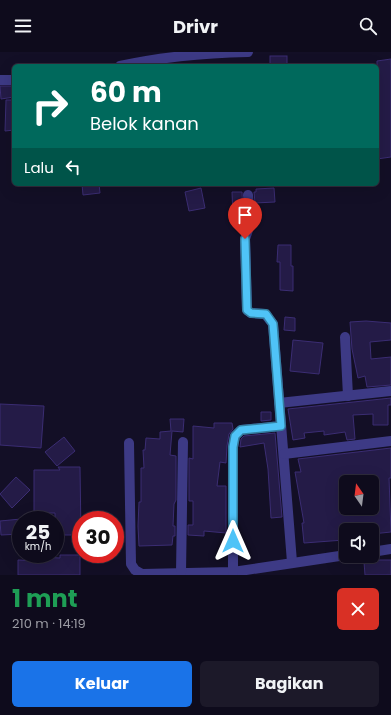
<!DOCTYPE html>
<html lang="id">
<meta charset="utf-8">
<style>
body{margin:0;font-family:Poppins,sans-serif;background:#1c1929;color:#f1f3f6;height:100vh;display:flex;flex-direction:column;font-size:15px;white-space:nowrap}
*{box-sizing:border-box;margin:0}
p{font-size:13px;color:#9b9ba3}
.icon{flex:none;width:22px;height:22px;fill:none;stroke:currentColor;stroke-width:2;stroke-linecap:round;stroke-linejoin:round}
.map{position:relative;height:523px;overflow:hidden}
.panel{display:flex;flex-direction:column;background:#0e0b1c;flex:1}
.panel>*{flex:none}
.guide{position:absolute;left:12px;top:12px;width:367px;height:122px;border-radius:6px;box-shadow:0 4px 16px #0002,0 0 0 1px #2e2b3b;background:#00695c;color:#fff;overflow:hidden}
.needle{width:26px;rotate:346deg}
.tools{position:absolute;left:339px;top:423px;display:grid;gap:8px}
.tools a{display:grid;place-items:center;width:40px;height:40px;border-radius:6px;background:#0e0b1c;box-shadow:0 4px 16px #0002,0 0 0 1px #2e2b3b;font-size:20px}
.speed{position:absolute;left:12px;top:459px;display:flex;gap:8px;font-size:20px;font-weight:700;text-align:center}
.speed>*{display:grid;place-content:center;width:52px;height:52px;border-radius:50%;background:#0e0b1c;box-shadow:0 4px 16px #0002,0 0 0 1px #2e2b3b;line-height:1}
.speed small{font-size:10px;font-weight:400}
.speed .limit{border:6px solid #d22;background:#fff;color:#111}
.pin{position:absolute;display:grid;place-items:center;width:34px;height:34px;color:#fff;margin:-41px -17px;border-radius:50% 50% 50% 0;rotate:-45deg;box-shadow:0 0 4px #0007}
.pin .icon{rotate:45deg}
.me{position:absolute;width:44px;margin:-22px;rotate:0deg;stroke-linejoin:round;filter:drop-shadow(0 0 3px #0008)}
.turn{display:flex;align-items:center;gap:14px;height:84px;padding:0 12px;font-size:18px}
.turn .icon{width:52px;height:52px;stroke-width:2.5}
.turn b{display:block;font-size:28px;line-height:34px}
.then{display:flex;align-items:center;height:38px;padding:0 12px;background:#0003;gap:8px;font-size:15px}
.round{display:grid;place-items:center;flex:none;width:42px;height:42px;border-radius:6px;background:#1c1929}
.headline{display:flex;align-items:center;justify-content:space-between;height:68px;padding:0 12px}
h1{font-size:24px;font-weight:700;line-height:30px;color:#1e9e55}
.action{display:flex;gap:8px;margin-top:auto;padding:8px 12px}
.action a{flex:1;height:46px;border-radius:6px;background:#1a73e8;color:#fff;font-size:16px;font-weight:700;line-height:46px;text-align:center}
.action a+a{background:#1c1929;color:#f1f3f6}
header{display:flex;justify-content:space-between;align-items:center;height:52px;padding:0 12px;background:#0e0b1c;font-size:18px;font-weight:700}
.map>svg:first-child{display:block}
.building{fill:#241b47;stroke:#3b2d73;fill-rule:evenodd}
.lines{fill:none;stroke-linecap:round;stroke-linejoin:round}
.minor{stroke:#3d3a85;stroke-width:10}
.route-casing{stroke:#337fa1;stroke-width:10}
.route{stroke:#4fc3f7;stroke-width:7}
</style>
<header><svg class="icon" aria-label="menu" viewBox="0 0 24 24"><path d="M4 6h16M4 12h16M4 18h16"/></svg>Drivr<svg class="icon" aria-label="search" viewBox="0 0 24 24"><circle cx="10" cy="10" r="6"/><path d="M15 15l6 6"/></svg></header>
<div class="map">
<svg width="391" height="523" viewBox="0 0 391 523">
<rect width="100%" height="100%" fill="#130f26"/>
<g class="building">
<rect x="270" y="4" width="17" height="10"/>
<polygon points="391,7 391,105 377,107 377,9"/>
<polygon points="0,34 14,34 14,45 1,47"/>
<polygon points="6,48 14,48 14,78 5,79"/>
<polygon points="82,132 99,132 100,141 83,143"/>
<polygon points="201,136 205,156 189,159 185,140"/>
<polygon points="274,136 275,150 255,151 254,140 256,140 256,137"/>
<polygon points="232,140 242,140 243,164 233,164"/>
<polygon points="278,193 291,193 291,214 293,214 293,239 280,238 280,210 277,210"/>
<polygon points="285,265 295,266 295,279 284,278"/>
<polygon points="366,269 391,271 391,288 370,290 371,307 391,305 391,333 367,335 365,324 358,326 352,297 350,270"/>
<polygon points="293,288 323,291 319,322 290,319"/>
<polygon points="391,346 391,353 388,353 388,373 373,373 373,362 353,363 355,387 347,388 345,380 324,383 324,379 304,381 305,386 293,388 288,357"/>
<polygon points="0,352 44,354 41,396 0,393"/>
<polygon points="261,360 271,360 271,368 261,369"/>
<polygon points="170,367 184,367 183,380 172,379 170,403 176,404 176,448 174,452 173,474 175,474 175,484 173,484 172,493 139,494 138,474 139,450 141,450 141,416 144,416 143,398 145,398 146,386 160,387 160,380 171,379"/>
<polygon points="214,371 232,371 233,377 229,382 227,394 226,411 220,410 217,434 226,434 226,481 204,479 204,484 188,483 188,473 193,473 193,449 189,449 189,406 193,407 193,374 214,376"/>
<polygon points="275,381 282,465 271,466 268,417 264,391 240,395 241,387 244,384"/>
<polygon points="64,385 75,399 57,414 45,400"/>
<path d="M391,396V426H389L391,480L372,482V478H346L344,488L304,491L302,471H304L295,420H301L298,407ZM372,426V456H346V430H352L351,428Z"/>
<polygon points="58,415 80,415 81,483 55,483 55,461 34,461 34,418 60,418"/>
<polygon points="16,425 30,438 12,456 0,442"/>
<polygon points="21,467 21,482 1,483 0,469"/>
<polygon points="60,503 80,503 80,523 18,523 18,508 40,509 40,505 60,506"/>
<polygon points="378,508 391,508 391,523 365,523 364,510"/>
</g>
<g class="lines">
<g class="minor">
<path d="M120,14C161,5 206,1 248,0"/>
<polyline points="0,28 14,28"/>
<polyline points="248,143 250,172 245,187 247,258 251,261 265,262 273,272 292,510"/>
<polyline points="345,285 348,344"/>
<polyline points="279,351 391,339"/>
<polyline points="129,391 131,512 135,518 142,522 233,520 346,503"/>
<polyline points="284,402 391,389"/>
<polyline points="372,500 391,497"/>
<polyline points="233,520 233,395 235,384 241,378 281,374"/>
<polyline points="181,521 183,390"/>
</g>
</g>
<g class="lines">
<g class="route-casing">
<polyline id="route" points="233,489 233,395 235,384 241,378 281,374 273,272 266,262 251,261 247,258 245,187"/>
</g>
<use href="#route" class="route"/>
</g>
</svg>
<div class="tools">
<a><svg class="needle" viewBox="-14 -14 28 28"><path d="M0-13l5 13h-10z" fill="#e53935"/><path d="M0 13l5-13h-10z" fill="#9b9ba3"/></svg></a>
<a><svg class="icon" aria-label="sound" viewBox="0 0 24 24"><path d="M4 9h4l5-4v14l-5-4H4zM17 9q2 3 0 6"/></svg></a>
</div>
<div class="speed"><div>25<small>km/h</small></div><div class="limit">30</div></div>
<div class="pin" style="left:245px;top:187px;background:#d93025"><svg class="icon" aria-label="arrive" viewBox="0 0 24 24"><path d="M6 21V4h12l-3 4 3 4H6"/></svg></div>
<svg class="me" style="left:233px;top:489px" viewBox="-20 -20 40 40"><path d="M0-17L14 15 0 8-14 15z" fill="#4fc3f7" stroke="#fff" stroke-width="4"/></svg>
<div class="guide">
<div class="turn"><svg class="icon" aria-label="right" viewBox="0 0 24 24"><path d="M7 20v-9h11M14 6l5 5-5 5"/></svg><div><b>60 m</b>Belok kanan</div></div>
<div class="then">Lalu<svg class="icon" aria-label="left" viewBox="0 0 24 24"><path d="M17 20v-9H6M10 6l-5 5 5 5"/></svg></div>
</div>
</div>
<section class="panel">
<div class="headline"><div><h1>1 mnt</h1><p>210 m · 14:19</p></div><a class="round" style="background:#d93025;color:#fff"><svg class="icon" aria-label="close" viewBox="0 0 24 24"><path d="M6 6l12 12M18 6L6 18"/></svg></a></div>
<div class="action"><a>Keluar</a><a>Bagikan</a></div>
</section>
